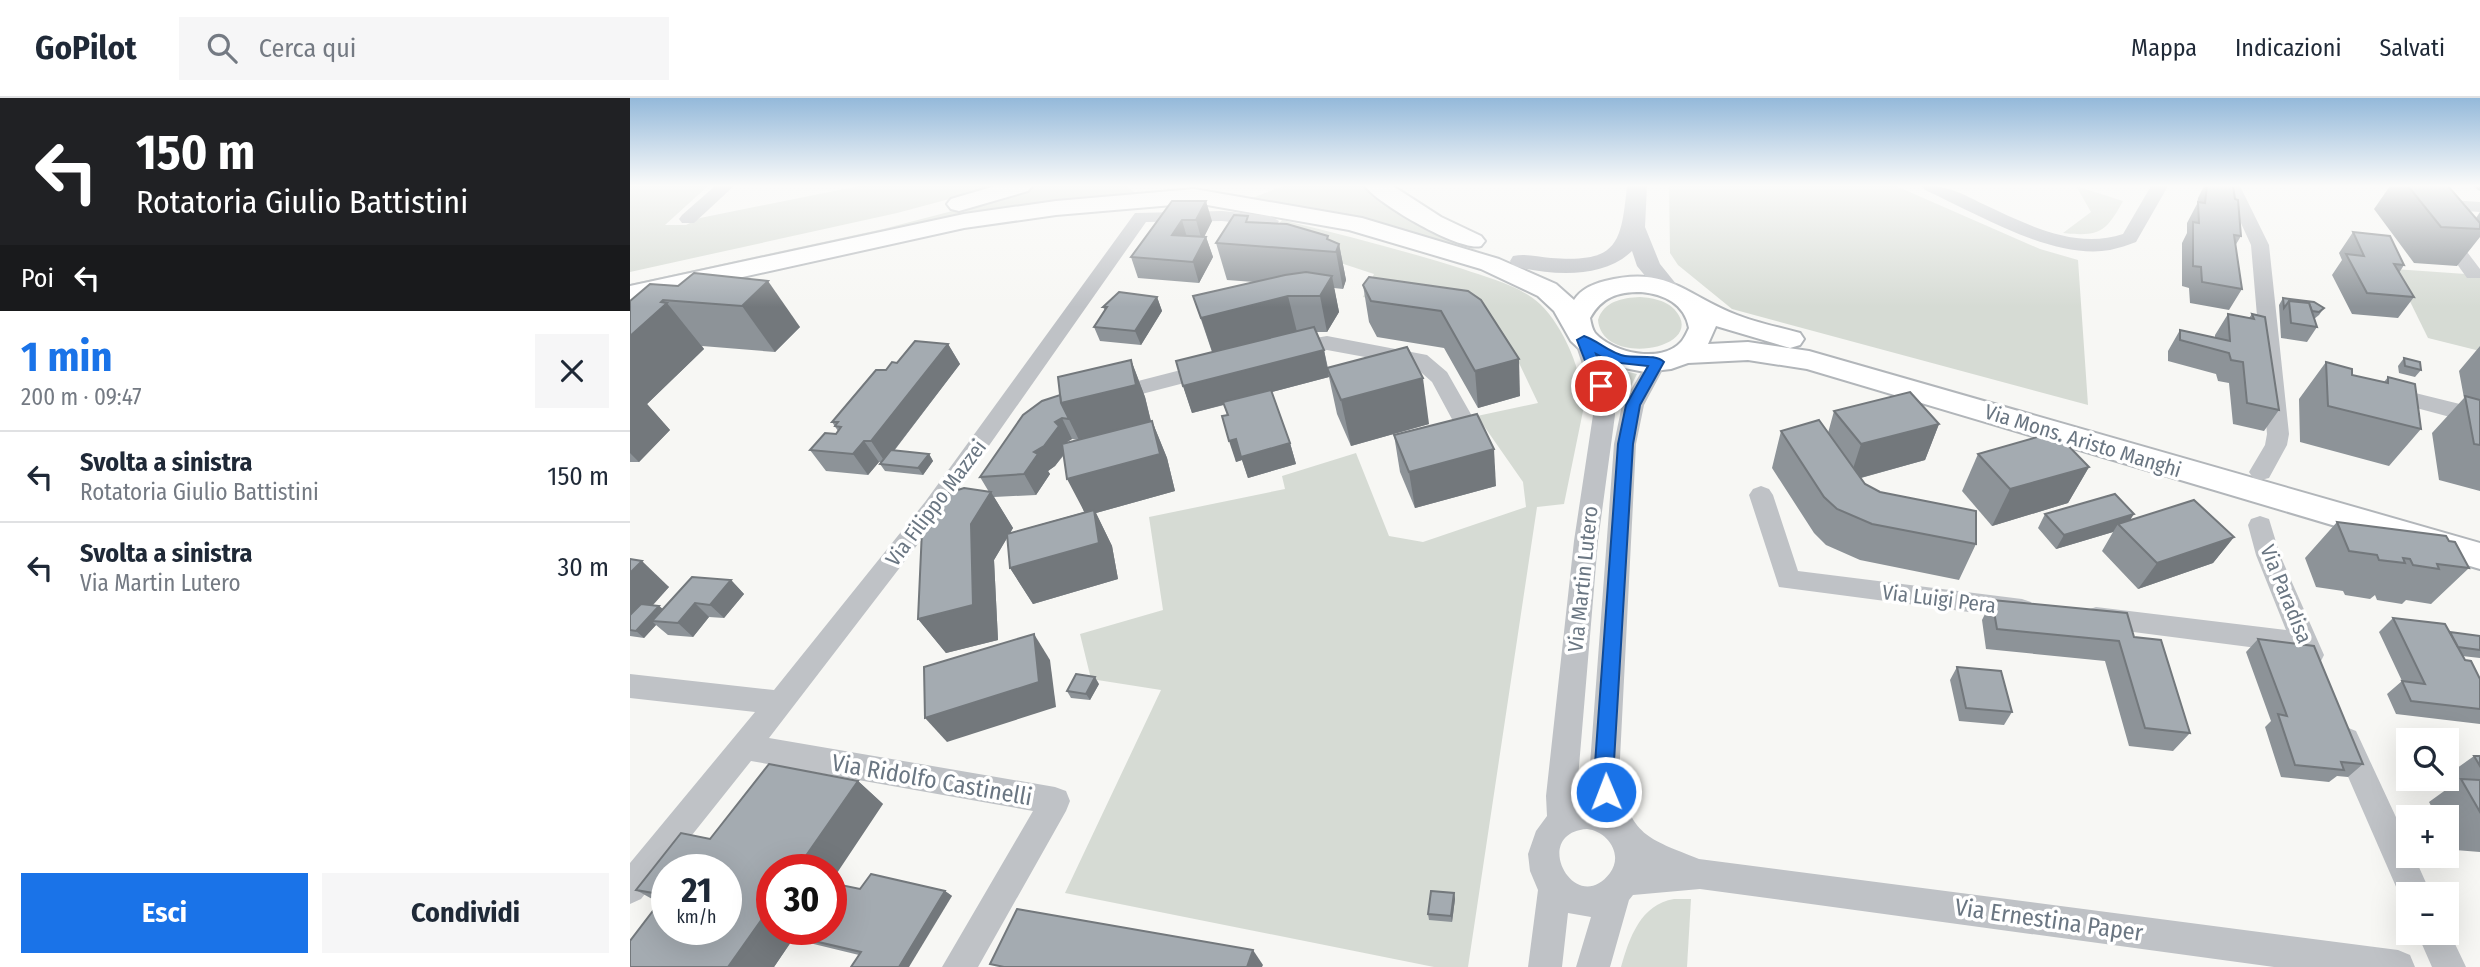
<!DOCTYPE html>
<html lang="it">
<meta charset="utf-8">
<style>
body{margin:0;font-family:"Fira Sans Condensed",sans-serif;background:#f6f6f7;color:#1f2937;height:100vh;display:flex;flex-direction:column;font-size:26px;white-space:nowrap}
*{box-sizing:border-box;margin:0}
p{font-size:23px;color:#747a83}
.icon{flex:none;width:38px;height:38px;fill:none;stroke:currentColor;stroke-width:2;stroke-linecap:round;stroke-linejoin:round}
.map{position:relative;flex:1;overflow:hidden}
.panel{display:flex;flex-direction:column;background:#fff;width:630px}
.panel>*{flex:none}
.guide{background:#202124;color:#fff;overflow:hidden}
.buttons{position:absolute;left:1766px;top:630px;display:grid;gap:14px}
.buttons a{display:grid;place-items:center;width:63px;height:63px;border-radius:0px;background:#fff;box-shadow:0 7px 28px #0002;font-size:35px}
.speed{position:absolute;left:21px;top:756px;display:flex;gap:14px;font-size:35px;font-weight:700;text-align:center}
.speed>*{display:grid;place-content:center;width:91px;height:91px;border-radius:50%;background:#fff;box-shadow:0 7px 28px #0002;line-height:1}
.speed small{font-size:18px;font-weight:400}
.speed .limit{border:10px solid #d22;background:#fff;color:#111}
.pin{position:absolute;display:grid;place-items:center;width:60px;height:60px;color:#fff;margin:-30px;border:4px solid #fff;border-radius:50%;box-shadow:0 2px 7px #0007}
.me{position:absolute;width:77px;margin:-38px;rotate:359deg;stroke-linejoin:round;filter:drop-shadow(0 0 5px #0008)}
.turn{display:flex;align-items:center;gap:24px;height:147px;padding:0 21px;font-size:32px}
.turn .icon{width:91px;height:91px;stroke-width:2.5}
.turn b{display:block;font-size:49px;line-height:60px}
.then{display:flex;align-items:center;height:66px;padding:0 21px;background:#0003;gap:14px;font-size:26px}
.round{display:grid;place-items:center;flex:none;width:74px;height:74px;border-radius:0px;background:#f6f6f7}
.headline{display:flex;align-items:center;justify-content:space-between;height:119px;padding:0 21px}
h1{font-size:42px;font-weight:700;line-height:52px;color:#1a73e8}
.action{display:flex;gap:14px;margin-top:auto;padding:14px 21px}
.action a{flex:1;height:80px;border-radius:0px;background:#1a73e8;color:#fff;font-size:28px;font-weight:700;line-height:80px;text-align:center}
.action a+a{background:#f6f6f7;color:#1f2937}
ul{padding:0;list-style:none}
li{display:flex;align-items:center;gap:21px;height:91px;padding:0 21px;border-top:2px solid #e0e1e3}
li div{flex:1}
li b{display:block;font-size:26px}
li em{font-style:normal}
header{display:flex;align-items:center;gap:42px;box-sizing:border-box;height:98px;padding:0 35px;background:#fff;border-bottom:2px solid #e0e1e3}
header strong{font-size:33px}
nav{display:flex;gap:38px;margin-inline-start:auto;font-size:24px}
.search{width:490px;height:63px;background:#f6f6f7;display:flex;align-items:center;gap:18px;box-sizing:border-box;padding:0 24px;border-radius:0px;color:#747a83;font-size:26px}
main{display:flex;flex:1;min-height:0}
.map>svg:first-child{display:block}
.green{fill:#d6dbd4}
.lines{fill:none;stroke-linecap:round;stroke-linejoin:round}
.secondary-casing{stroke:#b2b6ba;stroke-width:4}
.minor{fill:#bfc2c6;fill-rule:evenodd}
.tertiary{fill:#bfc2c6;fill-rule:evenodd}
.secondary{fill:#fff;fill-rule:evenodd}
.wall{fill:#8d9398;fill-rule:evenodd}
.shaded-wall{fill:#73787c}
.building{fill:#a4abb1;stroke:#73787c;stroke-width:2;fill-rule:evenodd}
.route{fill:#1a73e8;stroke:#114b97;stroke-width:2}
.labels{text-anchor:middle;stroke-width:7;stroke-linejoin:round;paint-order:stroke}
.street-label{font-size:21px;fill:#6a7682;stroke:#fff}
.near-street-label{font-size:24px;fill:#6a7682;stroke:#fff}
</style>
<header>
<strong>GoPilot</strong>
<div class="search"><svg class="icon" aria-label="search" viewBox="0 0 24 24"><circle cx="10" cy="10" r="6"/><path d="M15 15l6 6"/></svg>Cerca qui</div>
<nav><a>Mappa</a><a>Indicazioni</a><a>Salvati</a></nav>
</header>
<main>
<section class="panel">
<div class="guide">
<div class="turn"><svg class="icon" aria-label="left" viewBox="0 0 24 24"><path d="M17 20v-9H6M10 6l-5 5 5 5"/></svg><div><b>150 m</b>Rotatoria Giulio Battistini</div></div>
<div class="then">Poi<svg class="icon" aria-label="left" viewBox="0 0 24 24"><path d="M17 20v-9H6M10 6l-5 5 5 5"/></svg></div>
</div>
<div class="headline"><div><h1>1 min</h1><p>200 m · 09:47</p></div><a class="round"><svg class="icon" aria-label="close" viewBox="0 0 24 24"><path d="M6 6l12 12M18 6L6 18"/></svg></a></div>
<ul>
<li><svg class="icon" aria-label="left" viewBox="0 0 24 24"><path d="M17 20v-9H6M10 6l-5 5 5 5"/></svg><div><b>Svolta a sinistra</b><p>Rotatoria Giulio Battistini</p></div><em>150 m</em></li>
<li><svg class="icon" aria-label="left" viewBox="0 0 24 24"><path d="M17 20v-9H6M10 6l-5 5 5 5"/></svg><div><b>Svolta a sinistra</b><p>Via Martin Lutero</p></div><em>30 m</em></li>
</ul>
<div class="action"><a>Esci</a><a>Condividi</a></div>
</section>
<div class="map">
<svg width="1850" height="869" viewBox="0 0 1850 869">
<rect width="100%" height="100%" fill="#f7f7f4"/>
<g class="green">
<polygon points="0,88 78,88 35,127 56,127 70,120 229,88 368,88 267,115 0,174"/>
<polygon points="403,88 497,88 509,98 0,190 0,186 253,131 357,104"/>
<polygon points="653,88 734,88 789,126 847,152 731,121 620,101"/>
<polygon points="1039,88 1266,88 1410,151 1448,162 1458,307 1102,211 1048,167 1040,155"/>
<path d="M1446,88L1493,103C1476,134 1470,139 1433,135L1461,114Z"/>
<path d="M652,122C713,137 773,152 833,171C859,180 889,187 910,206C935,230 955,279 953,313L934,406L907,409L838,869H804L435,795L531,592L461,581L450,536L533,512L519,419L655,391L652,378L726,355L759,438L793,444L896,409L893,384L847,318L908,305L880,246L864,226L733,199L744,176L668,151L644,132Z"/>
<polygon points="1764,171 1850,177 1850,253 1798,240"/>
<path d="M1010,199C1024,200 1040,203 1048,216C1072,252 972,269 968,222C974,203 992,200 1010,199Z"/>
<polygon points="974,268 1007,276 990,310 984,309 981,279"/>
<path d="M1044,801H1061L1057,869H991C999,840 1011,806 1044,801Z"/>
</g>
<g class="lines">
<g class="secondary-casing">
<g id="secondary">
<polygon points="365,88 402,88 398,93 329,113 321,111 317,106 321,101"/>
<path d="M735,88H763L811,119L851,138L855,143L851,148C830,154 748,106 735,88Z"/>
<path d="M564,91L732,120L869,161L926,186L944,202C951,191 963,186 975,183C1038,167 1055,197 1107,217C1127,225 1149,229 1170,235L1174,241L1170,247L1160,250L1086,228L1078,246L1118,244L1179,253L1850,445V471L1177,271L1118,262L1058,265L1041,271L1015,274L979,267L956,257L941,243L924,213L908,198L851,171L719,132L566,105L426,117L334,130L0,204V188L334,116L426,103ZM1011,194C1034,196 1055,206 1059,230C1057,234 1054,241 1051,244C1031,266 983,255 965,235C962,231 961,225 960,220C972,199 987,194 1011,194Z"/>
</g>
</g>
<g class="minor">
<polygon points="85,88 104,88 64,125 52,125 49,121 52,117"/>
<path d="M1292,88C1318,87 1331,95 1353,106C1396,126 1445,152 1493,136L1521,88H1538L1506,144C1498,147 1489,150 1480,152C1422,162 1346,115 1295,92Z"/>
<polygon points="1594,88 1610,88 1639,147 1659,336 1657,347 1639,380 1631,382 1623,380 1619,374 1635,347 1637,336 1621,147"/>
<polygon points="1804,101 1850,104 1850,114 1798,110 1795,106"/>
<polygon points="592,113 640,118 649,123 641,136 635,137 626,132 629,127 592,123 516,124 311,416 139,640 425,689 436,693 440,703 436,713 348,869 312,869 403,713 121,663 11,801 0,806 0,765 125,614 0,600 0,576 144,592 295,404 505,115"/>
<polygon points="1813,129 1819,130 1850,171 1850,180 1837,180 1807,138 1804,134 1807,130"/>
<path d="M954,236L961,237L964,242L984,296L985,317L968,443L946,704L963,703L959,680L984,346L992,307L1020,259H1034L1037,264L1014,307L1006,346L989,680C1001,738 1017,740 1069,761L1768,852L1780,857L1785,869H1644L1070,791L1003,797L999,802L980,869H946L961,819L938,815L932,869H898L908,792L900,773L898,756L906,733L917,718L916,698L944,443L963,317L962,296L944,242L947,237ZM957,731C977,733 994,756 980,775C945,821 899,735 957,731Z"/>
<polygon points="697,238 797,257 817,274 842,318 839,323 831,326 823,323 802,284 784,268 697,252 658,258 651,256 648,251 651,246"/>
<polygon points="582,264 589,266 593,271 589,276 481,304 473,302 470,297 473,292"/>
<polygon points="1757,288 1850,311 1850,327 1749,300 1746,295 1749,290"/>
<polygon points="1131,388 1139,391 1143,397 1168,473 1392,501 1401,504 1405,511 1401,518 1392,521 1149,489 1119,397 1123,391"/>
<polygon points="1630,418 1639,421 1650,457 1694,557 1690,565 1680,568 1670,565 1666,555 1457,528 1453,520 1457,512 1466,509 1656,532 1626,457 1618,427 1621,421"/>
<polygon points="1716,629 1726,633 1778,745 1778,758 1784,758 1801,796 1778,796 1778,809 1774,807 1702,642 1706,633"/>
<polygon points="1816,827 1836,869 1802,869 1787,835 1816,835"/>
</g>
<path class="tertiary" d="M997,88H1017L1015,129L1030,166L1051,192L1047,197H1031L1007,168L1002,153C972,182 920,177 883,168L880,163L883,158C896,155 908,159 921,160C988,165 991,146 997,88Z"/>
<use href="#secondary" class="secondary"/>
</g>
<g class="wall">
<polygon points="1574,88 1603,88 1605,101 1611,138 1605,148 1612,191 1599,212 1560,205 1559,190 1552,188 1552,145 1557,135 1557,125 1567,106 1568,100"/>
<polygon points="1760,88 1818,88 1846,120 1850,114 1850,139 1827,168 1784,165 1744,111"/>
<polygon points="1844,88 1850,88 1850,93 1848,92"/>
<polygon points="542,103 582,123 574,139 576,139 583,159 569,185 508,180 501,159"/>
<polygon points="620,124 709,146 716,182 713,191 704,190 709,214 697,234 686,234 694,252 698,270 799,326 721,348 707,316 699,279 642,294 660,345 666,366 618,380 612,362 606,364 597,317 594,307 562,315 553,288 582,254 563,198 624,184 597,182 586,145"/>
<polygon points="1723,134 1774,167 1769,175 1784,199 1768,220 1722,216 1702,177 1712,162 1709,155"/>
<polygon points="64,175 170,229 145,254 72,248 74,251 17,306 40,332 9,364 0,364 0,203 48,188"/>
<polygon points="733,187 851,202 890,298 848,310 814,250 747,239 739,224"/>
<polygon points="527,199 532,213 511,247 470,243 464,229 475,213 473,209"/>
<polygon points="1653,200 1694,210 1689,217 1684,221 1687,229 1677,244 1651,240 1649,207"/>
<polygon points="1598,216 1619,220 1622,216 1649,312 1634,333 1603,326 1599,285 1588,283 1586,276 1538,263 1538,253 1550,232 1585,240 1585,237"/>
<polygon points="318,246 330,266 264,353 299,356 303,363 293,377 255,373 250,366 251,364 249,364 238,377 196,373 180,352 206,336 208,333 202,324 256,272 267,265"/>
<polygon points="1850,248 1850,393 1809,382 1802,335 1834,300 1829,273"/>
<polygon points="1774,260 1791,272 1785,279 1769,275 1768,268"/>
<path d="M501,262L515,299L521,323H522L537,360L545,393L466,415L482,448L488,481L403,506L380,470L377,440L364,462L368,542L316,555L288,521L359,394L350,379L430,297ZM442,341L449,342L437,344ZM434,357L454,414L380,435L383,430L364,399L406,397L420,376L418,373L425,368Z"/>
<polygon points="1696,264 1722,277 1754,284 1758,279 1791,331 1759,368 1670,344 1669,301"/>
<polygon points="1204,313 1309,326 1295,362 1231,380 1235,386 1346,446 1329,482 1230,462 1196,447 1184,435 1142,370 1151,333 1198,335"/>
<polygon points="764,337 866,388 785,410 770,374"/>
<polygon points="1348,356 1459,369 1438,405 1362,428 1332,393"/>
<polygon points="1415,416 1501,422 1604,439 1583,465 1508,491 1472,453 1483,434 1426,451 1408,430"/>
<polygon points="1707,424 1839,470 1801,506 1776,502 1772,506 1747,502 1745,497 1740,501 1715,497 1713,493 1686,489 1675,460"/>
<polygon points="0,461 39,489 23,507 29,508 33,511 101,482 114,496 94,520 79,519 63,539 38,537 26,527 14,540 0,538"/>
<polygon points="1362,502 1504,539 1560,635 1543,653 1499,648 1475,563 1356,551 1352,522"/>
<polygon points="1763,520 1820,534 1850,538 1850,560 1832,558 1835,562 1850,581 1850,626 1766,616 1757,596 1772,583 1749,534"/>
<polygon points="1628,541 1733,666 1718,679 1707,678 1699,684 1651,679 1635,629 1641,623 1616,554"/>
<polygon points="1327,569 1382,614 1374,627 1329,623 1320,582"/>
<polygon points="469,586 460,602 441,600 437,593"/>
<polygon points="1844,658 1850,658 1850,754 1825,752 1816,737 1816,719 1807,719 1799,704 1817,691 1812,681 1816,681 1816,678"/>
<polygon points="228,683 253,706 142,772 230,791 315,793 322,798 229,857 163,841 144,869 6,792 80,741"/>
<polygon points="824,795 825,801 822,824 799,822 798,816"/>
</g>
<g class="shaded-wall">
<polygon points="576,103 582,123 572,143 566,122"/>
<polygon points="552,122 558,143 542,137"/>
<polygon points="576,139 583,159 569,185 563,164"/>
<polygon points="709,146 716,182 713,191 706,154"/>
<polygon points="702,178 709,214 697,234 690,198"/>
<polygon points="138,183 170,229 145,254 112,208"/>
<polygon points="658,198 667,234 583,256 571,220"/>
<polygon points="527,199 532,213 511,247 505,233"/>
<polygon points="33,202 36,206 37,205 74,251 17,306 40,332 9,364 0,355 0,238"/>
<polygon points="318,246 330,266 255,364 241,343"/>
<polygon points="694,252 699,279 562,315 553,288"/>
<polygon points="889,261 890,298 848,310 845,273"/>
<polygon points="501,262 515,299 521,324 449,342 431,305"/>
<polygon points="793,280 799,326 721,348 711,302"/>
<polygon points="432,320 442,341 437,344 439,349 425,368 418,373 420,376 406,397 394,376 404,354 425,324"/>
<polygon points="522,323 537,360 545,393 466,415 482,448 488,481 403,506 380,470 456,417 437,381"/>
<polygon points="1309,326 1295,362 1219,383 1231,346"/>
<polygon points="606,341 660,345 666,366 618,380 612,362 606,364 599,343"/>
<polygon points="234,343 249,364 238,377 223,356"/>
<polygon points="864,351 866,388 785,410 779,374"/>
<polygon points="299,356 303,363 293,377 288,370"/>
<polygon points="1459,369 1438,405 1362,428 1380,391"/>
<polygon points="361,394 383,430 364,462 368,542 316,555 288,521 341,426"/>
<polygon points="1504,416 1495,430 1488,426 1483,434 1426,451 1434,437"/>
<polygon points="1604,439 1583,465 1508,491 1527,465"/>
<polygon points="12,463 39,489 0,532 0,475"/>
<polygon points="101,482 114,496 94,520 80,507"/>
<polygon points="65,505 79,519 63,539 48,525"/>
<polygon points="29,508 37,515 22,523 26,527 14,540 6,533"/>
<polygon points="404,536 420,562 426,609 317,644 295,620"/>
<polygon points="465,579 469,586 460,602 456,596"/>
<polygon points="228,683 253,706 201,784 201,772 166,772"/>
<polygon points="315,793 322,798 279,869 269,869"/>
<polygon points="824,795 825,801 822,824 821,818"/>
<polygon points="142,807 142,831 169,831 154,836 163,841 144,869 98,869"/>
<polygon points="623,852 633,867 632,869 617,869"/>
</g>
<g class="building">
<polygon points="1577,88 1603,88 1605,101 1608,102 1611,138 1604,137 1612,191 1572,184 1571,169 1563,168 1563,124 1569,125 1568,104 1575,105"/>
<polygon points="1778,88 1818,88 1850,125 1850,131 1811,129"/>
<polygon points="542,103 576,103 566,122 552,122 542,137 576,139 563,164 501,159"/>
<polygon points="604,117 618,118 616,124 657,126 698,138 697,141 709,146 706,154 586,145"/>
<polygon points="1723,134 1760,138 1774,167 1764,166 1784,199 1737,195 1716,156 1734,158"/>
<polygon points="676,174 702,178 690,198 658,198 571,220 563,198 655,177"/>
<polygon points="64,175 138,183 112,208 33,202 31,204 37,205 0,238 0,203 20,186 48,188"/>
<polygon points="739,179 838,193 851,202 889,261 845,273 811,213 741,203 733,187"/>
<polygon points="489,194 527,199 505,233 464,229 477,209 473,209"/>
<polygon points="1653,200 1684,204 1694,210 1689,214 1682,213 1679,205 1659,203 1654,210"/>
<polygon points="1659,203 1679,205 1687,229 1661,225"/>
<polygon points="1598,216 1624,221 1622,216 1635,219 1649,312 1617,305 1613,264 1601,262 1599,255 1550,242 1550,232 1600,243"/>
<polygon points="684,229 694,252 553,288 546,263"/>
<polygon points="285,243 318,246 241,343 234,343 223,356 180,352 195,335 206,336 211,329 205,328 208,324 202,324 246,272 256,272 262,264 267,265"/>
<polygon points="777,249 793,280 711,302 697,270"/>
<polygon points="1774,260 1790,264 1791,272 1775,268"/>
<polygon points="501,262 506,287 431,305 428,279"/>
<polygon points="1696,264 1722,271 1722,277 1758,285 1758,279 1785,286 1791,331 1698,308"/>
<polygon points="641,292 660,345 611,359 606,341 599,343 592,318 598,317 593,304"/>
<polygon points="1280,294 1309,326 1231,346 1204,313"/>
<polygon points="430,297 431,305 439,321 432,320 425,324 429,328 414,348 404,354 408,356 394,376 350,379 393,317 412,303"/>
<polygon points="1835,298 1850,302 1850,347 1844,346"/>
<polygon points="847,316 864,351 779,374 764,337"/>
<polygon points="1189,322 1235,386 1250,394 1346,413 1346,446 1242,426 1207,411 1194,399 1151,333"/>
<polygon points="522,323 530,356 437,381 432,346"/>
<polygon points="1425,334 1459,369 1380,391 1348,356"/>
<polygon points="261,352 299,356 288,370 250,366"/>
<polygon points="334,390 361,394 341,426 343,507 288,521 292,432 298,419 318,395"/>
<polygon points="1485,396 1504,416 1434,437 1415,416"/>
<polygon points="1564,402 1604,439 1527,465 1488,426"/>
<polygon points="464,412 469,445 380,470 377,436"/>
<polygon points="1707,424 1816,438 1819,443 1825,444 1839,470 1807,466 1809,471 1783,467 1780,461 1773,460 1775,465 1749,462 1747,457 1719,453"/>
<polygon points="0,461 12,463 0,475"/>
<polygon points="62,479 101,482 80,507 65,505 48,525 22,523"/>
<polygon points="1362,502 1497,515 1504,539 1531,542 1560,635 1515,630 1489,543 1367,531"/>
<polygon points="11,506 29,508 6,533 0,532 0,517"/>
<polygon points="1763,520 1815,526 1835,562 1841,563 1850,581 1850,611 1781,603 1772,583 1795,586"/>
<polygon points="1820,534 1850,538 1850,552 1828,549"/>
<polygon points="404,536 409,584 295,620 294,569"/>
<polygon points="1628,541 1684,548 1733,666 1711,664 1714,672 1665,667 1648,616 1657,618"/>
<polygon points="1327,569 1371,573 1382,614 1336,610"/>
<polygon points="446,576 465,579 456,596 437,593"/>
<polygon points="1844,658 1850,658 1850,668"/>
<path d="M139,666L228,683L166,772H142V807L98,869H0V843L35,797L6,792L51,735L80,741ZM37,772H96V831H37Z"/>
<polygon points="1831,681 1850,682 1850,714"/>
<polygon points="241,776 315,793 269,869 221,869 231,854 154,836 157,831 201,831 201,785 230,791"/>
<polygon points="801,793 824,795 821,818 798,816"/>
<polygon points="387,811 623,852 617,869 374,869 360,866"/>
</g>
<linearGradient id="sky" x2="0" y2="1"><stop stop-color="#94b9da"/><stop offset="0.42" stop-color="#fbfbfa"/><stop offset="1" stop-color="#fbfbfa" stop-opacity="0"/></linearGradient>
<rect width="1850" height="209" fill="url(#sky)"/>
<path class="route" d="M954,238C969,243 979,255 995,258C1007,260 1026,256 1034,264L1010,307L1003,346L983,680L985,694L982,700L976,703L969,700L964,680L988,346L996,307L1018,268L981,264L966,256L978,288L971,292L966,291L947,242Z"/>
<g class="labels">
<g class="street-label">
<text transform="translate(1453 343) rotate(17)" y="7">Via Mons. Aristo Manghi</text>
<text transform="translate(306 405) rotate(-53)" y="7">Via Filippo Mazzei</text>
<text transform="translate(953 481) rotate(-84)" y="7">Via Martin Lutero</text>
<text transform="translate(1656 496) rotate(68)" y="7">Via Paradisa</text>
<text transform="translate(1309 501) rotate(7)" y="7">Via Luigi Pera</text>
</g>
<g class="near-street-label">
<text transform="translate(302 682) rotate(10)" y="8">Via Ridolfo Castinelli</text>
<text transform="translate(1419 822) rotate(8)" y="8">Via Ernestina Paper</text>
</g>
</g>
</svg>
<div class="buttons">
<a><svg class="icon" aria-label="search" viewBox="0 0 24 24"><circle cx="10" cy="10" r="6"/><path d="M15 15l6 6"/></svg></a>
<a>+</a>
<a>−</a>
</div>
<div class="speed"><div>21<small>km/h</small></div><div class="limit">30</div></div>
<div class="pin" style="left:971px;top:288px;background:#d93025"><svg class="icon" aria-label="arrive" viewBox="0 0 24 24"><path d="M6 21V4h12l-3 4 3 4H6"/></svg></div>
<svg class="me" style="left:976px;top:694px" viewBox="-20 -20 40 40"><circle r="17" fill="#1a73e8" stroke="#fff" stroke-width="3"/><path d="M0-11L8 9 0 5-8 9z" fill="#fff"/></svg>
</div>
</main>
